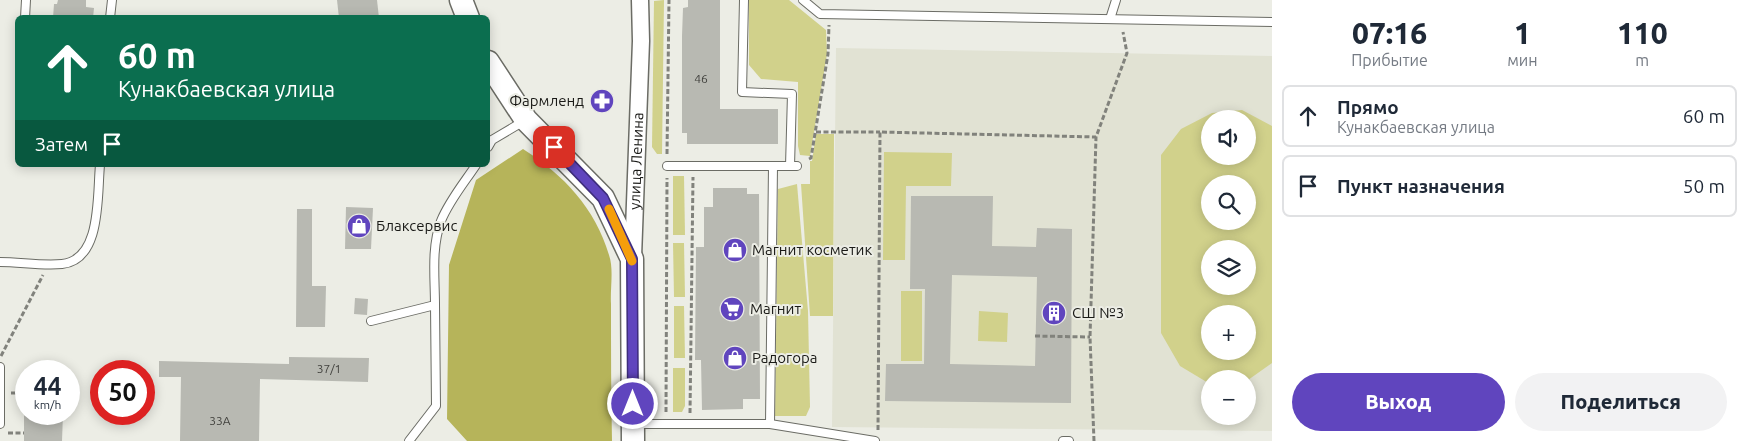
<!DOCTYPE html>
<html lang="ru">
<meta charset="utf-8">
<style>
body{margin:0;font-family:Ubuntu,sans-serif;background:#f2f2f3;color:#1f2937;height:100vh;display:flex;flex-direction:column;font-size:19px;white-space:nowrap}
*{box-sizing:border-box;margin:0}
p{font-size:16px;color:#747a83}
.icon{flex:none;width:28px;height:28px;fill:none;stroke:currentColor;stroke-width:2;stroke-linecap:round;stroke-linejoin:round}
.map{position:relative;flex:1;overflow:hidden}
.side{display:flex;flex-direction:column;background:#fff;width:475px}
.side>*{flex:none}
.top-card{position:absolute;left:15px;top:15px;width:475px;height:152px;border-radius:8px;box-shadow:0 2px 12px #0003;background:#0b6e4f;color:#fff;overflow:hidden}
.fabs{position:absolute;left:1201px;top:110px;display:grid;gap:10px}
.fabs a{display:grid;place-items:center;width:55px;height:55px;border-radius:50%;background:#fff;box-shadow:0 2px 12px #0003;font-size:25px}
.speed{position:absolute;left:15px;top:360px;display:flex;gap:10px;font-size:25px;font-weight:700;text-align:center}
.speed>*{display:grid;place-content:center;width:65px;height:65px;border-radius:50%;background:#fff;box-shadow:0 2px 12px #0003;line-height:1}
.speed small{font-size:12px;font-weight:400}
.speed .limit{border:8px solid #d22;background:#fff;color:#111}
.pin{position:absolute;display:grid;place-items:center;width:42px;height:42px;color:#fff;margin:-21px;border-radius:10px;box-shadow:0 2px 8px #0006}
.me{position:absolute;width:55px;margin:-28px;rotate:0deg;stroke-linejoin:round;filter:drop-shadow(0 0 4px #0008)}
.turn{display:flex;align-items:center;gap:18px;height:105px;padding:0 20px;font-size:22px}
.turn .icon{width:65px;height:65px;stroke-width:2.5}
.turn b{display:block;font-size:35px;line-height:42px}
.then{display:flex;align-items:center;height:48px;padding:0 20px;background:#0003;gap:10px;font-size:19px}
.eta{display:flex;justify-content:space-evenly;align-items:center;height:85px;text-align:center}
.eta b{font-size:30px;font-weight:800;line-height:35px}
.action{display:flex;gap:10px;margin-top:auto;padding:10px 20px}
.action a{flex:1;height:58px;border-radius:30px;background:#6045be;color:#fff;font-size:20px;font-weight:800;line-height:58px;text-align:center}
.action a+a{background:#f2f2f3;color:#1f2937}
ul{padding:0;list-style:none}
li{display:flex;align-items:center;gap:15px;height:62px;margin:0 10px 8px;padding:0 10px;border:2px solid #e0e1e3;border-radius:8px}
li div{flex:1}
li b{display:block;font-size:19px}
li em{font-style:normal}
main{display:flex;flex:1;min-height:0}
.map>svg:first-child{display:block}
.built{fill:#e1e2d3;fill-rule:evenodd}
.green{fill:#d1d18b;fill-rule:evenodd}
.forest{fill:#b6b45a}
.building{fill:#b8b9b2;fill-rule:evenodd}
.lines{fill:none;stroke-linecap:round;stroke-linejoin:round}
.lane-casing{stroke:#6b6c65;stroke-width:10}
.street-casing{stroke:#6b6c65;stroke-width:19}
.secondary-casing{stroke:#6b6c65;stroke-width:25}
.path{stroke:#81827c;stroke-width:3;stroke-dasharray:5 2.5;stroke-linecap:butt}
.lane{stroke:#fff;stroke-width:8}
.street{stroke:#fff;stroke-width:16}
.secondary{stroke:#fff;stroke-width:22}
.route-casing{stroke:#3e2d7c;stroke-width:12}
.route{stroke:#6045be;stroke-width:9}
.slow{stroke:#f59e0b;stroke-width:9}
.labels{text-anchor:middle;stroke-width:4;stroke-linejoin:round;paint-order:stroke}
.number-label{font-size:12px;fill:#42423e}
.poi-label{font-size:15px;fill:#1a1a17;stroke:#ecede5;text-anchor:start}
.street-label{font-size:15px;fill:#1a1a17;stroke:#ecede5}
</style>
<main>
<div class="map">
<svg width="1272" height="441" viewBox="0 0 1272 441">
<rect width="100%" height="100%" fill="#ecede5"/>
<path class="built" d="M836,48L1272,56V431L832,427ZM1210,119H1248V156H1210ZM1210,184H1248V221H1210ZM1210,249H1248V286H1210ZM1210,314H1248V351H1210ZM1210,379H1248V416H1210Z"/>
<g class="green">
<polygon points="664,0 662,154 657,154 652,147 654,1"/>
<polygon points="749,0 789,0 826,30 827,54 810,156 800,155 798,146 798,82 761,79 749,65"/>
<path d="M1242,110L1272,126V363L1248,380L1210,379V384L1180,366L1161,333V155L1181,129L1212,113ZM1210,119H1248V156H1210ZM1210,184H1248V221H1210ZM1210,249H1248V286H1210ZM1210,314H1248V351H1210Z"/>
<polygon points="816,134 834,134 833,316 810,316 801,184 810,184 810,161 812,161"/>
<polygon points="884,152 952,153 951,186 906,186 905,260 883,260"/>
<polygon points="673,176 684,176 685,235 673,235"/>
<polygon points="797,184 808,311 810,407 806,416 775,416 778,189"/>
<polygon points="673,243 684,243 685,297 674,297"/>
<rect x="901" y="291" width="21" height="70"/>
<polygon points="674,306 684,306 685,358 674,358"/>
<polygon points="979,311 1008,313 1007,342 978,341"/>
<polygon points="673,368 685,368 685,406 682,412 673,412"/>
</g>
<path class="forest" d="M523,149C564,175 595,208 609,255C614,269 610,289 611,304C611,350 611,395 612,441H467L447,419L449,265L476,180Z"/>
<g class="building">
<polygon points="58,0 86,0 86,7 94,8 93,18 53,18 54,4 57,4"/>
<polygon points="337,0 377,0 379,18 339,18"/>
<polygon points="688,0 720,0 720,109 778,109 778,144 687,144 687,133 682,133 682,36 683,8 688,7"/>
<polygon points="713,188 747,188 747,194 759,194 760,399 743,399 743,409 702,410 701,360 695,360 696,247 704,247 704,207 713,207"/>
<path d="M911,196H993L992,246L1036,247L1037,228L1072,229L1071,403L885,401L886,364H924L925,289H910ZM952,275L1037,277L1035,366L950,364Z"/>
<polygon points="346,207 373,208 371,249 345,249"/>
<polygon points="297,209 312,209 312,286 326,286 325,327 296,327"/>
<polygon points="355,298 368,299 367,315 354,314"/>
<polygon points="289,357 369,358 368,382 260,379 259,441 180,441 181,377 159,377 159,361 289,364"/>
<polygon points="24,414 63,414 62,441 24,441"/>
</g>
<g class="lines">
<g class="lane-casing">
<g id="lane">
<polyline points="744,0 742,92 792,94 790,166"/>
<polyline points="803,0 820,14 1272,22"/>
<polyline points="25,18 26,0"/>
<polyline points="110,18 112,0"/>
<polyline points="1110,19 1116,0"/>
<polyline points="488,147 492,140 524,121"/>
<polyline points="667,166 797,166"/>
<path d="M0,262C20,262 42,266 62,264C102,260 97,195 100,165"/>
<path d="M371,321L435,305C435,278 431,248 441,221C449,201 464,183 476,165"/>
<polyline points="0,367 0,424"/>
<polyline points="634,424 770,424 875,441"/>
<polyline points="770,424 773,166"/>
<polyline points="409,441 436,406 435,305"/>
<polyline points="1063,441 1069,441"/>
</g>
</g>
<g class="street-casing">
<g id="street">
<path id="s1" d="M633,257L641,41L640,0"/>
</g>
</g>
<g class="secondary-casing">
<g id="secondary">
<polyline points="461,0 468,18"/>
<polyline points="488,62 526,120 603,198 632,259 633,441"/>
</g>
</g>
<g class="path">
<polyline points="816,132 880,132"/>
<polyline points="667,154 669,0"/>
<polyline points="809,159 811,158 828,54 829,25"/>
<polyline points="1035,336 1090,337"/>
<polyline points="1,356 43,275"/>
<polyline points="11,393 24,393"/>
<polyline points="666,412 667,178"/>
<polyline points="690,413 693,177"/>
<polyline points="878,430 880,132 1096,137"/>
<polyline points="8,433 24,433"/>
<polyline points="1094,441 1090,337 1096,137 1127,53 1123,32"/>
</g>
<use href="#lane" class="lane"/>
<use href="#street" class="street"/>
<use href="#secondary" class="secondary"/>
</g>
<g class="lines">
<g class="route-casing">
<polyline id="route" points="554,147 603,198 632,259 633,404"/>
</g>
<use href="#route" class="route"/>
<polyline class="slow" points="609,209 632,261"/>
</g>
<defs>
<g id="pharmacy-disc" transform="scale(1.25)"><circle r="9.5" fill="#6045be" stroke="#ecede5"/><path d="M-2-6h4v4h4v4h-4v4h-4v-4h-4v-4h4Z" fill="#fff"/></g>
<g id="shop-disc" transform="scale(1.25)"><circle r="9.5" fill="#6045be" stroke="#ecede5"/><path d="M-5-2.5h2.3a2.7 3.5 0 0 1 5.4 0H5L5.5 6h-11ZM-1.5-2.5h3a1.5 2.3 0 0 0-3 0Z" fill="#fff"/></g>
<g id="supermarket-disc" transform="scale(1.25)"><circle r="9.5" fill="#6045be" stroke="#ecede5"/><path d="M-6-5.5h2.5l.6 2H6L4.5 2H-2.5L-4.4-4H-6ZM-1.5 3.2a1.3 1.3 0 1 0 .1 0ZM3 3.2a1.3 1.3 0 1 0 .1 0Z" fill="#fff"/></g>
<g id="building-disc" transform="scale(1.25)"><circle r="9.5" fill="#6045be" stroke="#ecede5"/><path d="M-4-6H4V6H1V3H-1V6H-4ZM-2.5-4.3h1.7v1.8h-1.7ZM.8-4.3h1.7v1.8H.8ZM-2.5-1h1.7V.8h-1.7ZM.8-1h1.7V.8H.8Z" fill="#fff"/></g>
</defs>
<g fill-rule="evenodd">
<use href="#pharmacy-disc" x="602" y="101"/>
<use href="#shop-disc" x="359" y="226"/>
<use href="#shop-disc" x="735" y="250"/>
<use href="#supermarket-disc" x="732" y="309"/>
<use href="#building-disc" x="1054" y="313"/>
<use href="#shop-disc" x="735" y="358"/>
</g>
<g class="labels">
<g class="number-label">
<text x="701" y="83">46</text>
<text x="329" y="373">37/1</text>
<text x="220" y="425">33А</text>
</g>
<g class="poi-label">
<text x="584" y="106" text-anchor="end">Фармленд</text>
<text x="376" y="231">Блаксервис</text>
<text x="752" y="255">Магнит косметик</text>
<text x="750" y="314">Магнит</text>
<text x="1072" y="318">СШ №3</text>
<text x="752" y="363">Радогора</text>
</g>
<g class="street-label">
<text dy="5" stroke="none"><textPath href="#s1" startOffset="96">улица Ленина</textPath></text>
</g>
</g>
</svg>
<div class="fabs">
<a><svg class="icon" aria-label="sound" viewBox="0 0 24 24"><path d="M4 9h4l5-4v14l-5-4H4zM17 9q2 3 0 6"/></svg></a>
<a><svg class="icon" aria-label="search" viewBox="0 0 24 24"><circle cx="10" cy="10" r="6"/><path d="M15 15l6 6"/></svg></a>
<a><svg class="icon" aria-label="layers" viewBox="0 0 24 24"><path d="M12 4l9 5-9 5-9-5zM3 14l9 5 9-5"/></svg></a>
<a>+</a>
<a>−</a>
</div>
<div class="speed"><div>44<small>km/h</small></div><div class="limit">50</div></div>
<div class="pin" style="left:554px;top:147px;background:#d93025"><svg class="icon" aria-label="arrive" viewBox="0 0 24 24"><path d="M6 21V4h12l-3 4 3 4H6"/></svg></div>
<svg class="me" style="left:633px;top:404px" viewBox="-20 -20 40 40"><circle r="17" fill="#6045be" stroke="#fff" stroke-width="3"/><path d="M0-11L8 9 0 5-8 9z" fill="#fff"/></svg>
<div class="top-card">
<div class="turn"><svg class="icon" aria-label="ahead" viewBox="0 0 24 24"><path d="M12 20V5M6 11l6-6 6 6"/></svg><div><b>60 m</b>Кунакбаевская улица</div></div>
<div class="then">Затем<svg class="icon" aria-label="arrive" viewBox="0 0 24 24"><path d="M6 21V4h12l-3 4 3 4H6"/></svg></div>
</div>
</div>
<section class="side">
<div class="eta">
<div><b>07:16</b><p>Прибытие</p></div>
<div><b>1</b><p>мин</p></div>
<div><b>110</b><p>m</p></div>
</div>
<ul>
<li><svg class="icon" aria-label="ahead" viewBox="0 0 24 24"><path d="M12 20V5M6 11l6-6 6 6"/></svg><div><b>Прямо</b><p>Кунакбаевская улица</p></div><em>60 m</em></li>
<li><svg class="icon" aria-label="arrive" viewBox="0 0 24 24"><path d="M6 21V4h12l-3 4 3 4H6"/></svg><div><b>Пункт назначения</b></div><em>50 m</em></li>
</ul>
<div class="action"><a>Выход</a><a>Поделиться</a></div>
</section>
</main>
